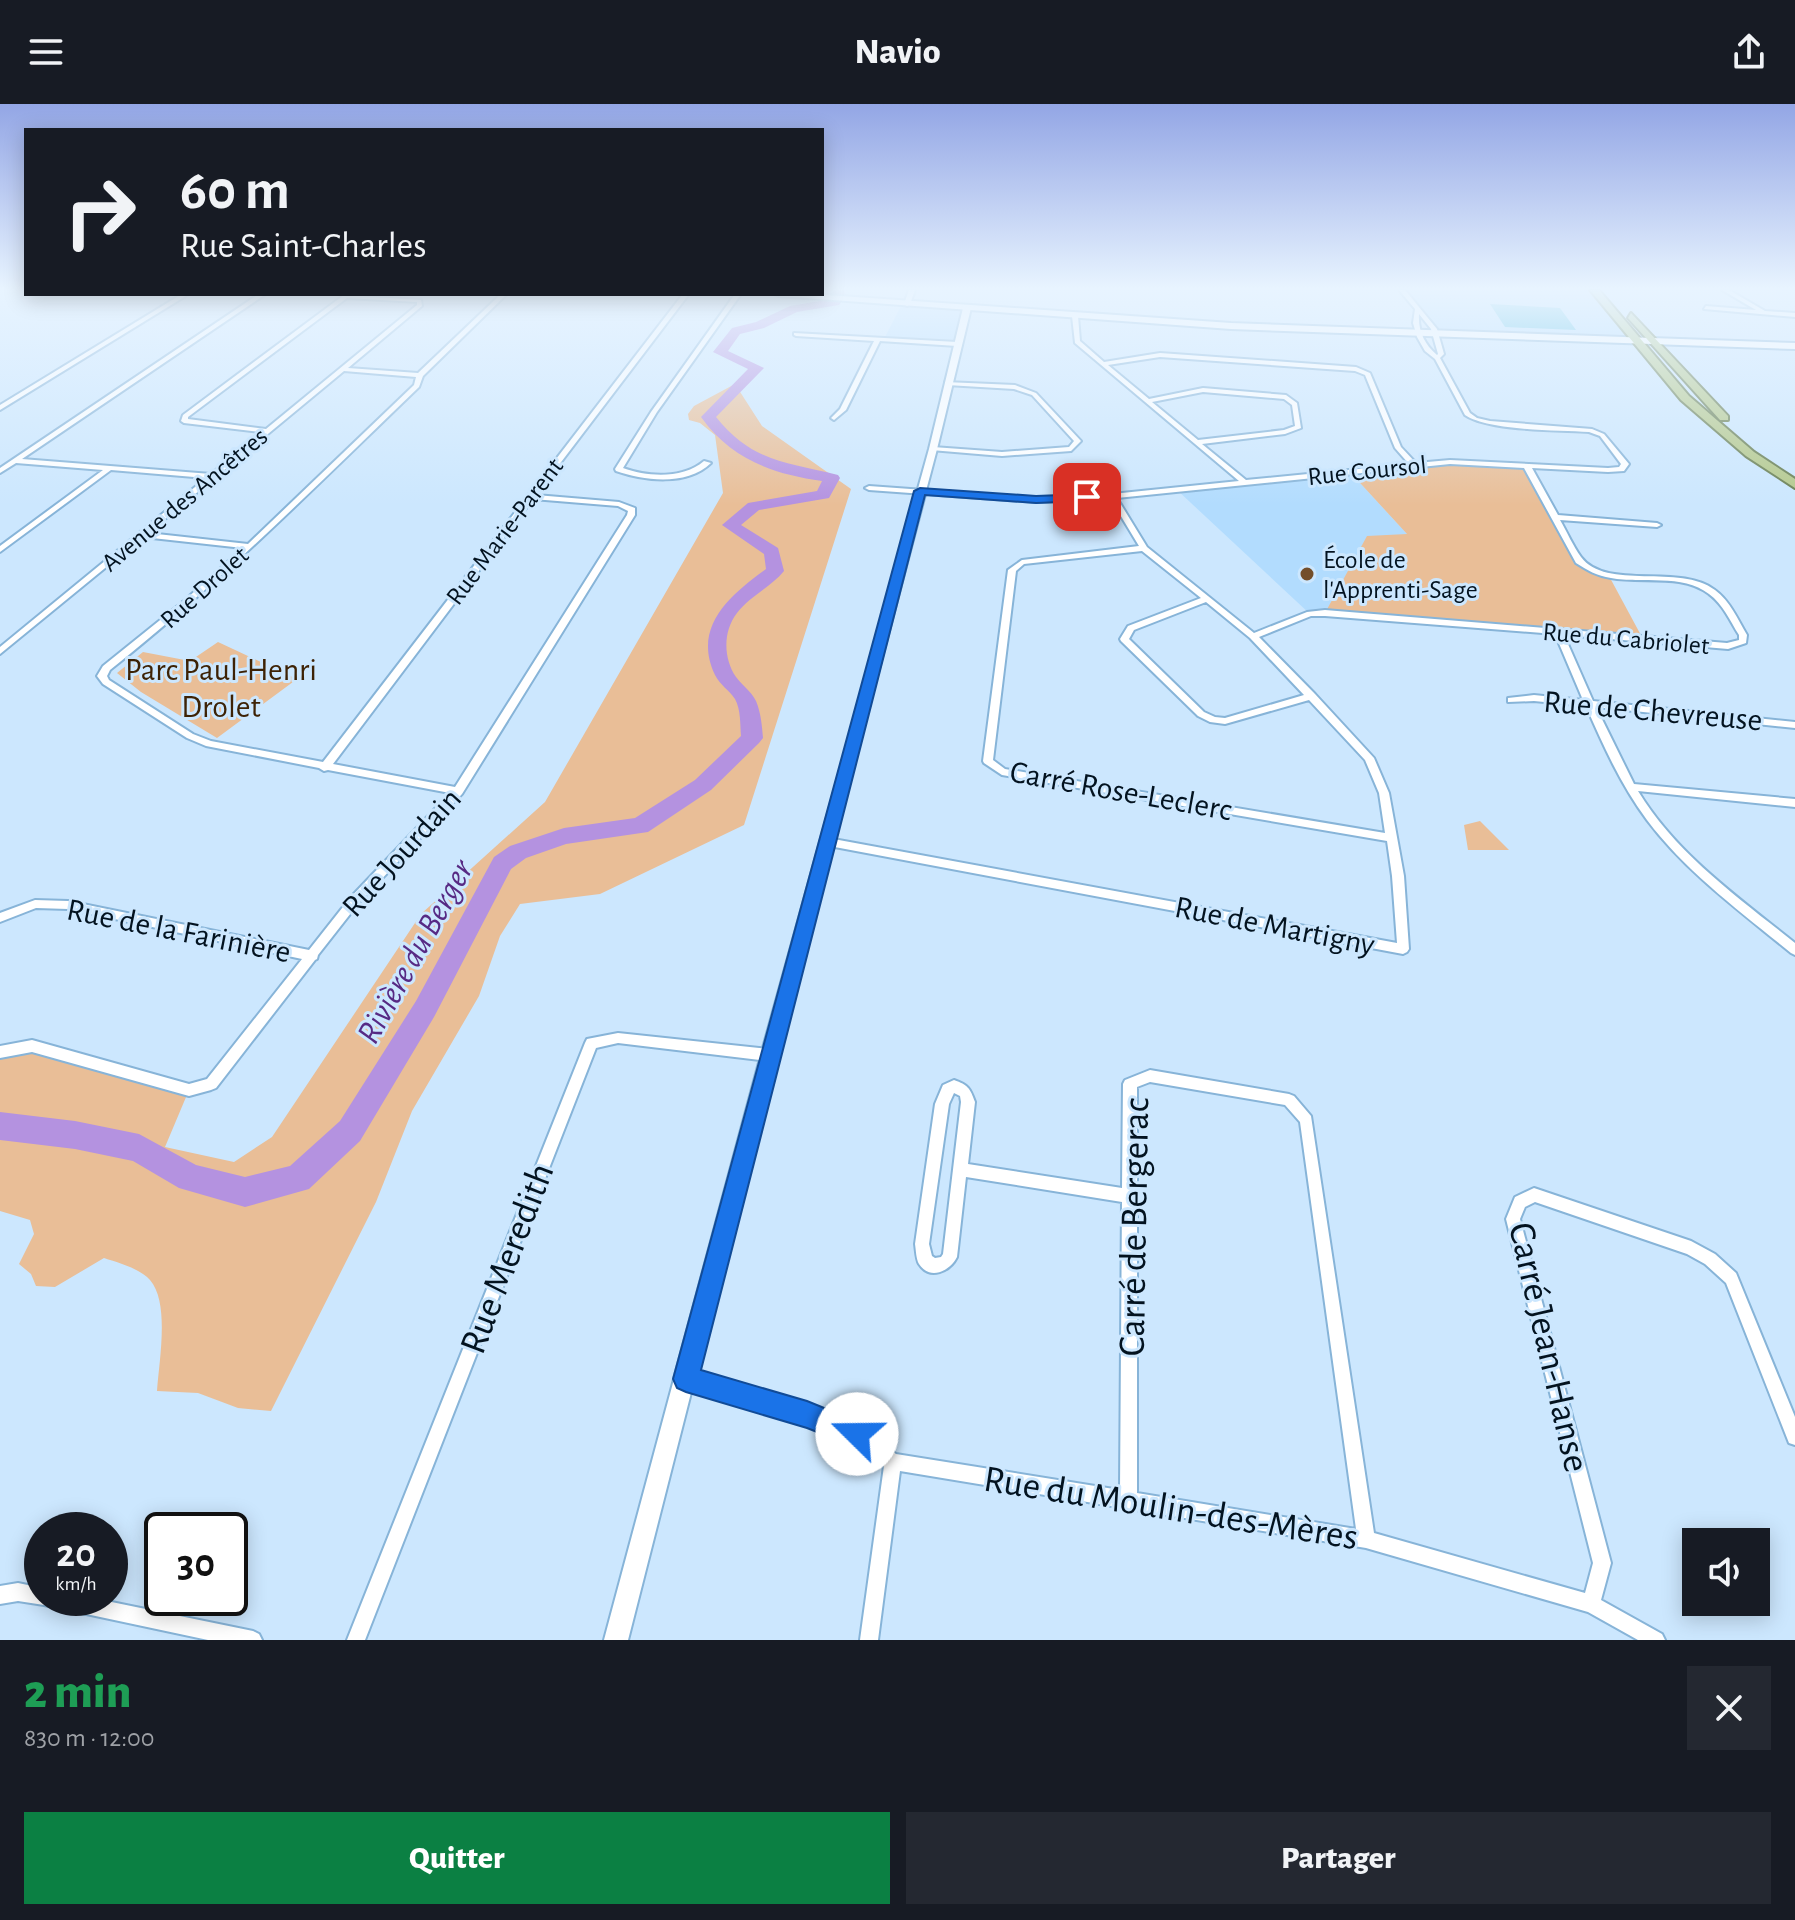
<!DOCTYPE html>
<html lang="fr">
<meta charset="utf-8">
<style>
body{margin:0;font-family:"Alegreya Sans",sans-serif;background:#242831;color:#f1f3f6;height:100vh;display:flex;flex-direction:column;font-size:30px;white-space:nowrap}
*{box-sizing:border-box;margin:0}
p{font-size:26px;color:#9ea1a6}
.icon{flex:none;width:44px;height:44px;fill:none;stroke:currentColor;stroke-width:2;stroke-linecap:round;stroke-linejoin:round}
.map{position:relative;height:1536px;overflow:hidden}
.side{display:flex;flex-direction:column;background:#171b24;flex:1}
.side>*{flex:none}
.top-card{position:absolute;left:24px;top:24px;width:800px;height:168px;border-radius:0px;box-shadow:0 4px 20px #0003;background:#171b24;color:#f1f3f6;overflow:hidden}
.buttons{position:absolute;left:1682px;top:1424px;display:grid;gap:16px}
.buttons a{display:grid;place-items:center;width:88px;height:88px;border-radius:0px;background:#171b24;box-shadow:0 4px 20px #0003;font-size:40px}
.speed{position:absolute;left:24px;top:1408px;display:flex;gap:16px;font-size:40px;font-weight:700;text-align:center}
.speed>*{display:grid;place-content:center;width:104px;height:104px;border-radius:50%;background:#171b24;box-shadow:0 4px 20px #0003;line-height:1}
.speed small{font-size:20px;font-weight:400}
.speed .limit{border:4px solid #111;border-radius:12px;background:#fff;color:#111}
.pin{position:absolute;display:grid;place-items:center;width:68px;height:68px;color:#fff;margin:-34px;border-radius:16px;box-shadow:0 4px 12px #0006}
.me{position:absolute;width:88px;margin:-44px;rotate:292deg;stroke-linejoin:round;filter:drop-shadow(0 0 6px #0008)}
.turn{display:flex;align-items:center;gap:28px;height:168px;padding:0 24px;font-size:36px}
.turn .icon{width:104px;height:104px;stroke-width:2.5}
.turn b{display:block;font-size:56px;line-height:68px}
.round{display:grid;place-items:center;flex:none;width:84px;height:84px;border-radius:0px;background:#242831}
.head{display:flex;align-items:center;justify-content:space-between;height:136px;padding:0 24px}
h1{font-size:48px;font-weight:800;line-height:60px;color:#1e9e55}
.action{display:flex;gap:16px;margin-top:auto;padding:16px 24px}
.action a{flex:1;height:92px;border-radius:0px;background:#0b8043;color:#fff;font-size:32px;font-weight:800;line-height:92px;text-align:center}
.action a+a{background:#242831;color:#f1f3f6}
header{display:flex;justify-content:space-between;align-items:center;height:104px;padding:0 24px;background:#171b24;font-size:36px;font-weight:800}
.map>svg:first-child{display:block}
.built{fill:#b2dcfe}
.green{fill:#e9be97}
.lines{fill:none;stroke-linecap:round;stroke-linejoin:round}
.river{fill:#b492e0;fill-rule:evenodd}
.building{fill:#44b8de}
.minor-casing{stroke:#87b4d8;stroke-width:4}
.tertiary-casing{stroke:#87b4d8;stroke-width:4}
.secondary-casing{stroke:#87b4d8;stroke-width:4}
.trunk-casing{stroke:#6a8054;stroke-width:4}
.minor{fill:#fff;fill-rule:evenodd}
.tertiary{fill:#fff;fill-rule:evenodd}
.secondary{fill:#fff;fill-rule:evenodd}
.trunk{fill:#b4c88c;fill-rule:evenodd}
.route{fill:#1a73e8;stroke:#114b97;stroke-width:2}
.poi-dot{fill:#734e2a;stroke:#cce7fe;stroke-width:3}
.labels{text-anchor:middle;stroke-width:6;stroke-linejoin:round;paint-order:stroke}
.far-street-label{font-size:26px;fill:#031320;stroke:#cce7fe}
.far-poi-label{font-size:26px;fill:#031320;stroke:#cce7fe;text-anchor:start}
.park-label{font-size:32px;fill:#3d2205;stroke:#cce7fe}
.street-label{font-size:32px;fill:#031320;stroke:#cce7fe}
.water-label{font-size:34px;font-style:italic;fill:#572a84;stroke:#cce7fe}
.near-street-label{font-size:38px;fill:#031320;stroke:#cce7fe}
</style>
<header><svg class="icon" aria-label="menu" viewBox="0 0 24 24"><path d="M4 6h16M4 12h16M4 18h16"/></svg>Navio<svg class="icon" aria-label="share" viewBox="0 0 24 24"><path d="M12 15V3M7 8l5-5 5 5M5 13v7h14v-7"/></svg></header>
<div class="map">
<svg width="1795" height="1536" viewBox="0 0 1795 1536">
<rect width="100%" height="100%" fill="#cce7fe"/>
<g class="built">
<polygon points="1402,186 1594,186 1637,237 1436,230"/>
<polygon points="902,200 967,204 957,240 884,235"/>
<polygon points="1350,368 1408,431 1325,509 1310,510 1176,385"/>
</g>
<g class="green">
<path d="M735,280L762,322L851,385L744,721L600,790L520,800L500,832L479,892L412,1007L376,1098L271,1307L238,1304L198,1289L157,1287C159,1257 170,1199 150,1176C139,1164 119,1159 104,1154L55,1183L36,1182L31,1170L19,1160L34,1130L30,1116L0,1107V948L32,942L189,986L165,1043L234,1058L272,1033L421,810L545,698L723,389L715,331L700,319L689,316L688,310L694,302Z"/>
<polygon points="1450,358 1527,362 1579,457 1609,472 1643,535 1325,509 1367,432 1407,430 1350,368"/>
<polygon points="218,538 297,575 217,634 141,588 117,569 143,548 190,557"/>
<polygon points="1480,717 1509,746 1468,746 1464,721"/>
</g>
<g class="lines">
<path class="river" d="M832,186H844L846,191L839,201L797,208L764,224L740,230L728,247L764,264L716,313C752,358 786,358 838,371L840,374L829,394L759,406L741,421L778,444L784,467C771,483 750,492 737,509C723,527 723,554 736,573C743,582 751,587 756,597C761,609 762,622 763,634L759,639L711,686L648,728L566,740L526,754L511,765L434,913L360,1037L309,1085L245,1103L179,1084L133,1057L75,1045L0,1036V1008L75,1017L139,1030L196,1061L245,1073L290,1062L340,1017L416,897L494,753L510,742L564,724L635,714L695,676L741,632C740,620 741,606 735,595C729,586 720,581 715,571C692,523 730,491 766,465L764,450L722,421L748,399L817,387L822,377C772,370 731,355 701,313L748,265L713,248L732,224L756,218L790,202L831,195L834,191Z"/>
</g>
<polygon class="building" points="1490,200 1560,204 1576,226 1505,223"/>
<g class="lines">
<g class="minor-casing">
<g id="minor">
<polygon points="909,186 915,186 910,200 907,202 904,200"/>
<path d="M1399,186H1405L1437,225L1444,250L1440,254L1470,309L1477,314L1490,317L1592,325L1604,330L1629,360L1624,367L1608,368L1532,364L1558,411L1657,419L1661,421L1657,423L1560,416C1567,428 1573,442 1581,453C1606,487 1680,459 1715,486C1730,497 1738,516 1747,531L1746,539L1728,545L1564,531L1593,597L1795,618V624L1596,603L1634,680L1795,695V703L1638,687C1676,750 1739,794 1795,839V851L1791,849C1741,808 1686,768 1647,716C1621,681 1603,641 1586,602L1534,597L1508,598V594L1534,591L1583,596L1555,530L1325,512H1311L1259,533L1315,590L1374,654L1389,689L1404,772L1409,845L1407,848L1403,850L824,741L823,738L824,735L828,734L1397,839L1392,772L1387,737L1002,671L984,659L983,657L1008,466L1022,456L1139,442L1110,394L1036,398L869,386L865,384L869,382L1036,394L1112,390L1239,377L1075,239L1072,212L1075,210L1078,212L1080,237L1104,258L1160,249L1356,263L1370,269L1401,343L1416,359L1450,356L1608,364L1619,363L1621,360L1600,332L1589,328C1557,326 1489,327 1465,311L1435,255L1425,247L1417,233L1413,219L1415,205ZM1419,210L1431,225L1438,250L1437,251C1424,240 1418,227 1419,210ZM1160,253L1355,267L1365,271L1395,344L1409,360L1246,376L1202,340L1285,330L1301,324L1297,299L1286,291L1203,284L1149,295L1108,261ZM1203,288L1284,295L1292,301L1295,322L1284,326L1198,336L1152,298ZM1450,360L1524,364L1576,459C1587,466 1597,472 1611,474C1642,480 1682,469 1709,490C1723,500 1730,517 1739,531V536L1727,539L1325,506L1307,508L1254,529L1147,443L1117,394ZM1142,447L1201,494L1128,522L1120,535L1121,537L1198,612L1210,618L1225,620L1309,596L1365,656L1379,689L1385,729L1005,665L993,656L1016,467L1024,460ZM1206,498L1250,534L1304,591L1225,614L1215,613L1204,608L1129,535L1134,526Z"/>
<polygon points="1722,186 1729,186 1765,207 1795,209 1795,213 1704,205 1706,202 1756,206"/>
<polygon points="182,190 189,190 0,306 0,301"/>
<path d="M259,190H266L22,355L211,370L261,328L184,319L181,317L183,311L344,191L421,196L422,202L348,264L418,269L501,190H507L423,272L419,283C318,380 220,479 110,566L107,572L109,576L193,630L211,637L323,658L683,190H689L536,391L619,398L635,404V411L462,690L358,800L318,851L317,855L315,856L216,984L211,986L189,992L32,948L0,954V942L32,936L189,980L207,975L302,855L68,805L36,804L0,818V809L35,796L68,797L309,846L350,794L450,689L328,666L324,667L319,664L206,642L187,634L103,580L97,572L103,562L185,496L243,444L143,433L0,550V543L206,374L111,366L0,448V442L103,366L16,359L0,369V364ZM347,194L417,198V201L266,325L188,315V313ZM344,267L416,273L414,281L248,440L148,429ZM533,395L618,402L628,407L627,411L455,683L333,660Z"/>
<path d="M735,190H741L657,308L623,364C648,373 683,375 704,357L711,359C687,382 645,377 616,367L615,365L651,308Z"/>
<polygon points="794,229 957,238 960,240 957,242 880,237 846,306 834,316 831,314 840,305 874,237 796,232 794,231"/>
<polygon points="945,278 1015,281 1036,289 1081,337 1071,347 1002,352 931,346 930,345 933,343 1002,348 1069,343 1074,337 1032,291 1014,285 947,281 945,280"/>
<polygon points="618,929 769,945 774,947 775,951 774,955 769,957 618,939 596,944 365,1536 347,1536 585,939 587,935"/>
<path d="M1150,966L1289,990L1294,992L1311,1012L1374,1429L1585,1489L1593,1459L1506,1115L1515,1093L1534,1084L1691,1137L1715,1150L1736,1169L1795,1313V1341L1789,1339L1726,1179L1705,1160L1687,1150L1535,1098L1525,1103L1520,1115L1611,1459L1601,1496L1662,1530L1665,1536H1638L1588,1508L1366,1444L900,1367L878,1536H860L884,1362L851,1336L807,1318L680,1281L678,1275L680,1269L686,1267L807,1302L863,1324L896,1350L1120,1386L1122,1098L966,1073L957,1153C950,1167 930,1177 919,1160C916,1155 916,1146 915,1140L935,1000L943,981L954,976C968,981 970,984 975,998L968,1060L1122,1084L1123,980L1125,976ZM1150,978L1285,1001L1300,1018L1356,1425L1137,1389V983ZM954,989L960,992L961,998L943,1150L941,1153L935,1154L932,1152L929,1140L949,1000Z"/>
<polygon points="18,1479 42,1484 42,1494 92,1494 253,1527 259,1530 262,1536 208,1536 44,1501 18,1497 0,1500 0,1482"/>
</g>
</g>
<g class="tertiary-casing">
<polygon id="tertiary" points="967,202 971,204 937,345 777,951 628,1536 604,1536 761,951 929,345 963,204"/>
</g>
<g class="secondary-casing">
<polygon id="secondary" points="774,190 812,190 1231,219 1795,239 1795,245 1231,225 778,192"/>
</g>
<g class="trunk-casing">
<g id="trunk">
<polygon points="1590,186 1599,186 1689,292 1754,348 1795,375 1795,384 1746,352 1681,296"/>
<polygon points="1631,209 1728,312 1728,316 1720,316 1628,214"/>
</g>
</g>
<use href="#minor" class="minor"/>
<use href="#tertiary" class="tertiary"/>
<use href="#secondary" class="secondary"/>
<use href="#trunk" class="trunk"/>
</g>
<linearGradient id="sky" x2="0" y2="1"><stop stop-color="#93a6e5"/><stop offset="0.46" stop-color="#e8f4ff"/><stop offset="1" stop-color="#e8f4ff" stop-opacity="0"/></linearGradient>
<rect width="1795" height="401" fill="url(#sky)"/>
<polygon class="route" points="920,384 1036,392 1087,390 1093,393 1087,397 1036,399 925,391 701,1266 807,1297 866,1321 870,1330 866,1340 857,1344 807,1324 686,1288 677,1284 673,1275 914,387"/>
<circle class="poi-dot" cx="1307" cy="470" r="8"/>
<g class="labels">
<g class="far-street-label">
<text transform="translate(1367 366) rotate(-6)" y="9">Rue Coursol</text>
<text transform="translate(184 395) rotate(-40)" y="9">Avenue des Ancêtres</text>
<text transform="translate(504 427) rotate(-53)" y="9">Rue Marie-Parent</text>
<text transform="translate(204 483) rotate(-42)" y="9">Rue Drolet</text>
<text transform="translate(1626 534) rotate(5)" y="9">Rue du Cabriolet</text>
</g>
<g class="far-poi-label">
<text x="1323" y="464">École de<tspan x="1323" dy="30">l'Apprenti-Sage</tspan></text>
</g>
<g class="park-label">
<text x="221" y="576">Parc Paul-Henri<tspan x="221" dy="37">Drolet</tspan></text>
</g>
<g class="street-label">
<text transform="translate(1653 606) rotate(5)" y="11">Rue de Chevreuse</text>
<text transform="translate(1121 686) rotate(10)" y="11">Carré Rose-Leclerc</text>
<text transform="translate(401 748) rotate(-48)" y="11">Rue Jourdain</text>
<text transform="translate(1275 821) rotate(11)" y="11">Rue de Martigny</text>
<text transform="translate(179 826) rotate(11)" y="11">Rue de la Farinière</text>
</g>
<g class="water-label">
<text transform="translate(414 847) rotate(-61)" y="12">Rivière du Berger</text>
</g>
<g class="near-street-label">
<text transform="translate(1133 1123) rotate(-89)" y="13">Carré de Bergerac</text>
<text transform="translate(506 1154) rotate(-69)" y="13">Rue Meredith</text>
<text transform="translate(1550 1243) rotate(77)" y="13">Carré Jean-Hanse</text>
<text transform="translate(1171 1403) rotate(9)" y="13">Rue du Moulin-des-Mères</text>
</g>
</g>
</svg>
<div class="buttons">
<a><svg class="icon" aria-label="sound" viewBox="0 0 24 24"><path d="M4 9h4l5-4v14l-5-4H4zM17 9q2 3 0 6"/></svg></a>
</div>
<div class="speed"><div>20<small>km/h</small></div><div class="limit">30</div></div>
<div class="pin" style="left:1087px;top:393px;background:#d93025"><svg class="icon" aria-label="arrive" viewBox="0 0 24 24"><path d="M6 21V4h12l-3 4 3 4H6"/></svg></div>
<svg class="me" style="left:857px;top:1330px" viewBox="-20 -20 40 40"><circle r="19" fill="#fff"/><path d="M0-13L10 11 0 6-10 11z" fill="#1a73e8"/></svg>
<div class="top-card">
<div class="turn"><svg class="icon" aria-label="right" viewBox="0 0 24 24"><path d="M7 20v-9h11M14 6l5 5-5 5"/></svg><div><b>60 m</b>Rue Saint-Charles</div></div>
</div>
</div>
<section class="side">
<div class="head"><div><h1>2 min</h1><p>830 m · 12:00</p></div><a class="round"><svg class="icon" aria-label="close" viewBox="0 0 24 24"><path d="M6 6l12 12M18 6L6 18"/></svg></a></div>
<div class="action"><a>Quitter</a><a>Partager</a></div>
</section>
